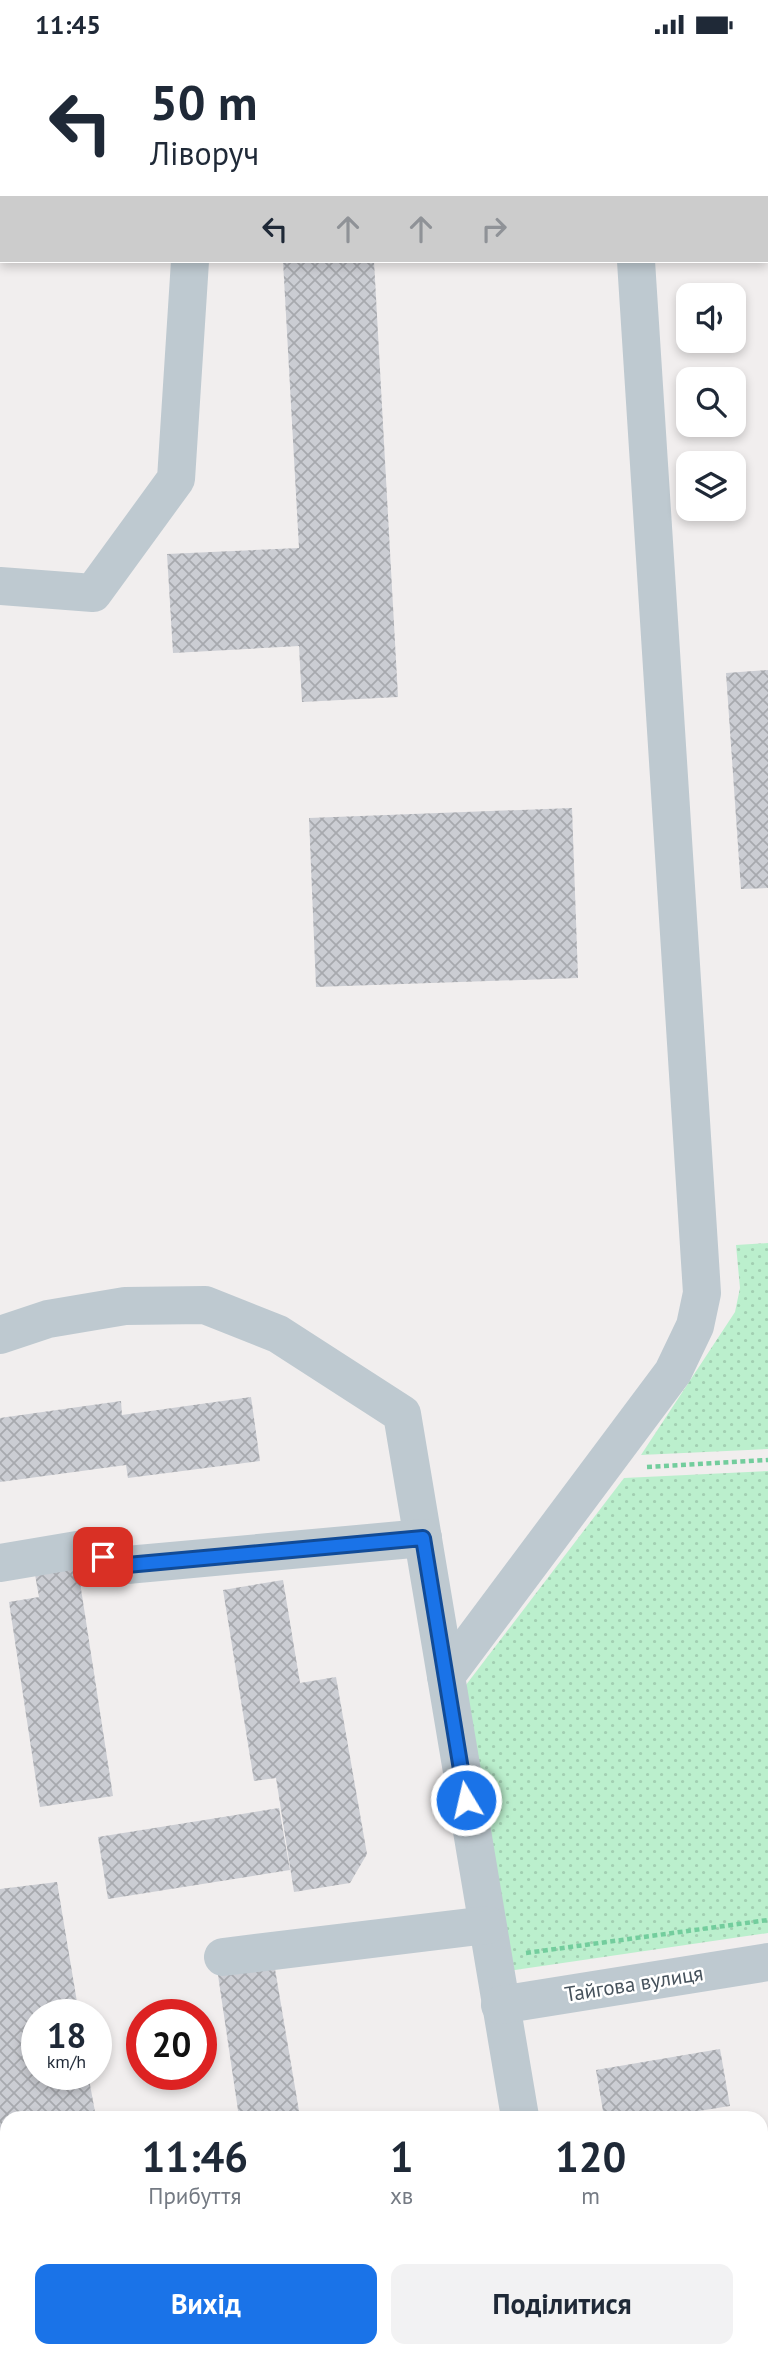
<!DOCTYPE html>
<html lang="uk">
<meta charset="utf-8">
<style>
body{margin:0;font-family:"PT Sans",sans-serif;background:#f2f2f3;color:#1f2937;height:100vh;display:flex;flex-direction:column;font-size:26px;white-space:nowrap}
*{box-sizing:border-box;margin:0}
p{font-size:23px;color:#747a83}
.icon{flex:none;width:38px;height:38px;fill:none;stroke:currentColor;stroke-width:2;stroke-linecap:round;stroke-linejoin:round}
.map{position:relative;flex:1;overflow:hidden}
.panel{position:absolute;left:0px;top:2062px;width:768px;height:247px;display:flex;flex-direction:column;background:#fff;border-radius:21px 21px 0 0;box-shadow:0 4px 10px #0003}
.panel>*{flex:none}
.guide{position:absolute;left:0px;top:0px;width:768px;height:214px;box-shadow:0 4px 10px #0003;background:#fff;color:#1f2937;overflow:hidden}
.tools{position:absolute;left:676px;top:234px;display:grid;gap:14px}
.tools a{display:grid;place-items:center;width:70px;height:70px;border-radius:14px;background:#fff;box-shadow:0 4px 10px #0003;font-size:35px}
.speed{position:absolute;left:21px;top:1950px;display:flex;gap:14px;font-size:35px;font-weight:700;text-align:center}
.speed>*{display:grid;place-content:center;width:91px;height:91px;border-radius:50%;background:#fff;box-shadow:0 4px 10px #0003;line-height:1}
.speed small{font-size:18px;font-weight:400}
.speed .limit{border:10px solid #d22;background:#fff;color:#111}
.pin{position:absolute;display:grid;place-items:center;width:60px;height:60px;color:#fff;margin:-30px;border-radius:14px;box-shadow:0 4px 10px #0006}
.me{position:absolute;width:77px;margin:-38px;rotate:351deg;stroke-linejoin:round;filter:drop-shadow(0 0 5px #0008)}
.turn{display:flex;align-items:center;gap:24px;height:147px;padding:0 35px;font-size:32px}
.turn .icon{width:91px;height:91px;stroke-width:2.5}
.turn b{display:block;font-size:49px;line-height:60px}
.lanes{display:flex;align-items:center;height:66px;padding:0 35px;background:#0003;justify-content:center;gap:35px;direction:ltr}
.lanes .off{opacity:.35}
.eta{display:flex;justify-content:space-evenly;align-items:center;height:119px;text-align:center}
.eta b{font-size:42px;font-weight:700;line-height:49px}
.button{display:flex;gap:14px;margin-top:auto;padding:14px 35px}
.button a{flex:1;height:80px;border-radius:14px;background:#1a73e8;color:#fff;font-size:28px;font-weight:700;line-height:80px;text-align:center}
.button a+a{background:#f2f2f3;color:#1f2937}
.status{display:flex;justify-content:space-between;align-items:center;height:49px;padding:0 35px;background:#fff;direction:ltr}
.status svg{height:19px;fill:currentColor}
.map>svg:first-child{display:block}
.green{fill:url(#green-dots)}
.building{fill:url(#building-cross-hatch)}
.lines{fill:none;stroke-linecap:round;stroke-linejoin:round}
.path{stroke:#73cd9d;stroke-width:4.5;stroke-dasharray:5 3.5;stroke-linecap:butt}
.minor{stroke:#bec9d0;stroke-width:38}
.route-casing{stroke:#114b97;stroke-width:18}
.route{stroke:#1a73e8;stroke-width:12}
.labels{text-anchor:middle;stroke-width:5;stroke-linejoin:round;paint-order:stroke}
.street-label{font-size:21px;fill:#46525c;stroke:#fff}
</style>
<div class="status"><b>11:45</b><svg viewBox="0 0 49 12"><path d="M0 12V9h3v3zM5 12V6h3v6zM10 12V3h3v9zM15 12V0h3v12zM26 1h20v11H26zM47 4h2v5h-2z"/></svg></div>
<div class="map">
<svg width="768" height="2307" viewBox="0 0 768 2307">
<defs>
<pattern id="green-dots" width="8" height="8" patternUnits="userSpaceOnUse" patternTransform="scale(1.75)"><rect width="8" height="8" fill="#bbefcd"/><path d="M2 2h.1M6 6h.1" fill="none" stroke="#a2cfb2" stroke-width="1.8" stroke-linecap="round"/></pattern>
<pattern id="building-cross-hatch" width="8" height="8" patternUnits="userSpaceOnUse" patternTransform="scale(1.75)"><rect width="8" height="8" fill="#cbcdd3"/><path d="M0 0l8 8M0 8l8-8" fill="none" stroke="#a7a9ae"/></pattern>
</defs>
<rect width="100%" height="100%" fill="#f1eeee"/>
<g class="green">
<polygon points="768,1194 768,1400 641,1406 735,1263 740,1239 736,1196"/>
<polygon points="768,1422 768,1884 502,1923 456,1649 624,1429"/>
</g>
<g class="building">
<polygon points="283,212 374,212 398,648 302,653 299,597 173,604 167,505 299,499"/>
<polygon points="768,621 768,839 741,840 726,624"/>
<polygon points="572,759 578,929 316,938 309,769"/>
<polygon points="251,1348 260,1412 128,1429 126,1416 0,1433 0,1369 121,1352 122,1366"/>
<polygon points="77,1514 113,1747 40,1758 9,1553 39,1548 34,1520"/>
<polygon points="283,1531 300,1634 336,1628 367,1805 350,1834 294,1843 276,1729 254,1732 223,1541"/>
<polygon points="279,1759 290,1821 108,1850 98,1788"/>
<polygon points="57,1833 79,1965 37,1965 37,2025 88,2025 96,2068 7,2068 5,2174 0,2133 0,1840"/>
<polygon points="275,1920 300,2068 239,2068 218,1926"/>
<polygon points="720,2000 730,2057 661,2068 604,2068 596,2021"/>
<polygon points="768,2300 768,2307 727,2307 727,2305"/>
<polygon points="22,2301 133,2301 134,2307 23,2307"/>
<polygon points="234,2301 461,2301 461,2307 235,2307"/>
</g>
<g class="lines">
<g class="path">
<polyline points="647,1418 768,1411"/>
<polyline points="526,1904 768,1871"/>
</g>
<g class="minor">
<polyline points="622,0 622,2"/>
<polyline points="204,2 204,0"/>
<polyline points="766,56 768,56"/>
<polyline points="0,537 93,544 176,430 190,212"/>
<polyline points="0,1286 48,1270 125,1257 205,1256 278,1285 402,1365 520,2068"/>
<polyline points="0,1514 89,1499 116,1517 423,1489"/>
<polyline points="446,1627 673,1323 695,1277 702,1244 636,212"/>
<polyline points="223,1908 487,1876"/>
<polyline points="500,1956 768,1913"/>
<polyline points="559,2301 560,2307"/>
<polyline points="201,2307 203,2301"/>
</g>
</g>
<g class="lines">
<g class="route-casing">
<polyline id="route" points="103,1508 116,1517 423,1489 466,1751"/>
</g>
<use href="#route" class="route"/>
</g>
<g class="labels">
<g class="street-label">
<text transform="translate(634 1935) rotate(-9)" y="7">Тайгова вулиця</text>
</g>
</g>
</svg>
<div class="tools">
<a><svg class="icon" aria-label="sound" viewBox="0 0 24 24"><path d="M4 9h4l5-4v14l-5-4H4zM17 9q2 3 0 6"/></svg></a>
<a><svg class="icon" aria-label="search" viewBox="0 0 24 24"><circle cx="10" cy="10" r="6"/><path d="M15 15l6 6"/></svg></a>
<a><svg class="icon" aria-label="layers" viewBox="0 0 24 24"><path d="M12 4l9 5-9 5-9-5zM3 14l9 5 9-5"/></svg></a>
</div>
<div class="speed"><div>18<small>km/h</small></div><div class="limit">20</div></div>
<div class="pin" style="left:103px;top:1508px;background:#d93025"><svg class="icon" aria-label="arrive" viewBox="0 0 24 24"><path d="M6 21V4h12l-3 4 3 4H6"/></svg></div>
<svg class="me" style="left:466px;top:1751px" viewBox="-20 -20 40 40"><circle r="17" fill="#1a73e8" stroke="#fff" stroke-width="3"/><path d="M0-11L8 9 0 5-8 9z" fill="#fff"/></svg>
<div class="guide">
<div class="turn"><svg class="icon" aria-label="left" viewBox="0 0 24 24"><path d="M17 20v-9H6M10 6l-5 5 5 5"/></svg><div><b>50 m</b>Ліворуч</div></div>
<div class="lanes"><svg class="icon" aria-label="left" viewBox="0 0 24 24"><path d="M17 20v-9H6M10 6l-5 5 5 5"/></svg><svg class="icon off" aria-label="ahead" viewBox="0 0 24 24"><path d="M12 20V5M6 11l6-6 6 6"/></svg><svg class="icon off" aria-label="ahead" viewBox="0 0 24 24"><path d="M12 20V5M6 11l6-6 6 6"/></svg><svg class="icon off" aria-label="right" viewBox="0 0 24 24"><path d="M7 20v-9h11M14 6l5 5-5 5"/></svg></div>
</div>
<section class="panel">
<div class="eta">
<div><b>11:46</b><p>Прибуття</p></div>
<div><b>1</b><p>хв</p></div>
<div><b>120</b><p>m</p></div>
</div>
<div class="button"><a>Вихід</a><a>Поділитися</a></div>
</section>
</div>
